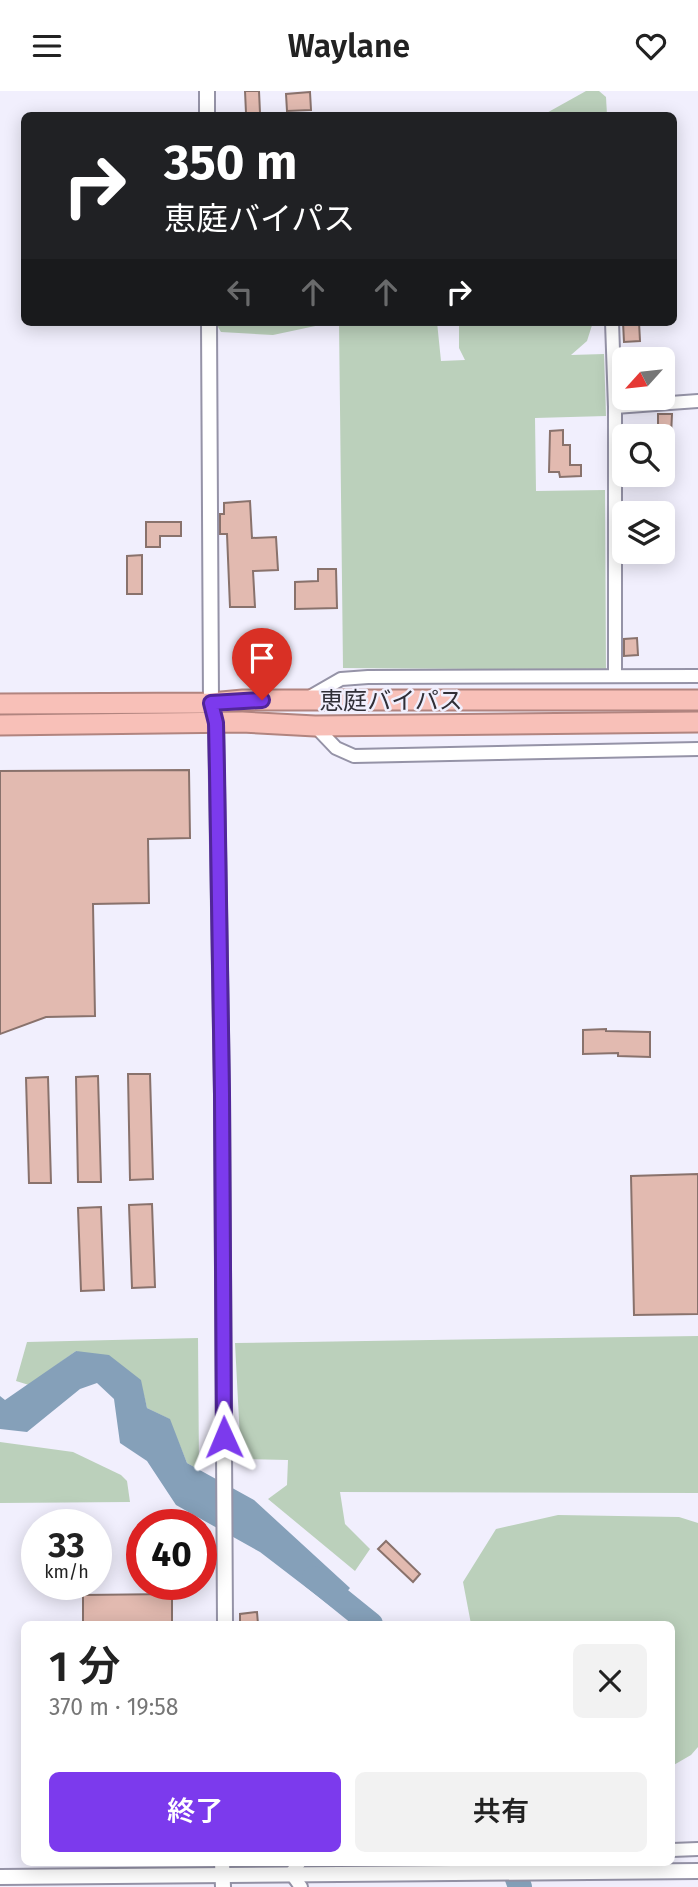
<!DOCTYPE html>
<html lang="ja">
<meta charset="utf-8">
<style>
body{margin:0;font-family:"Fira Sans","Noto Sans JP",sans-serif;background:#f2f2f2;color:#222;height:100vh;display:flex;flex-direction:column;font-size:26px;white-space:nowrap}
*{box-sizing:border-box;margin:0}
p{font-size:23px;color:#767676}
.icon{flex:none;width:38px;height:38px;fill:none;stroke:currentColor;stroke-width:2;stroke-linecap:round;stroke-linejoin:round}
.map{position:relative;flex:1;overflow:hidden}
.sheet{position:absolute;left:21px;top:1530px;width:654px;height:245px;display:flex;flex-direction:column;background:#fff;border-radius:10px;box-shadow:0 4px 18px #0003}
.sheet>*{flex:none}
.guide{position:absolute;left:21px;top:21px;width:656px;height:214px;border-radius:10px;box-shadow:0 4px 18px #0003;background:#202124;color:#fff;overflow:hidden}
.needle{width:46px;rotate:243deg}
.tools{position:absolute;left:612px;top:256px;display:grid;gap:14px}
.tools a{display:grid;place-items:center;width:63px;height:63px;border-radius:10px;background:#fff;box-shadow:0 4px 18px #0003;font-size:35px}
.speed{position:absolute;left:21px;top:1418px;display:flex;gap:14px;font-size:35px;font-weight:700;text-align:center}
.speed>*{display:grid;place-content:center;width:91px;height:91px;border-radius:50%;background:#fff;box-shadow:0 4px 18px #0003;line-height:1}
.speed small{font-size:18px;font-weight:400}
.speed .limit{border:10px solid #d22;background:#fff;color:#111}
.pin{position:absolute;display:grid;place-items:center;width:60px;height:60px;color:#fff;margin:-72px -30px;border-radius:50% 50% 50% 0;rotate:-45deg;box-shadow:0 0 7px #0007}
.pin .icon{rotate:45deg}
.me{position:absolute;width:77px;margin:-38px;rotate:359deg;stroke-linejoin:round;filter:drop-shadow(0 0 5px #0008)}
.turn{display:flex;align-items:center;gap:24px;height:147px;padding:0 28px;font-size:32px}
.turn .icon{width:91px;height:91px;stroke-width:2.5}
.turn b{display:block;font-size:49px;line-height:60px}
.lanes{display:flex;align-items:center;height:66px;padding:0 28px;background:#0003;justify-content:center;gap:35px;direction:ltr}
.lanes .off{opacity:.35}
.round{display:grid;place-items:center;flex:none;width:74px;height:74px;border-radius:10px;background:#f2f2f2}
.overview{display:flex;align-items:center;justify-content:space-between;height:119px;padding:0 28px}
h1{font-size:42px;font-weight:600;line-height:52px}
.cta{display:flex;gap:14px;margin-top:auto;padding:14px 28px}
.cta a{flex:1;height:80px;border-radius:10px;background:#7c3aed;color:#fff;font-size:28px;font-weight:600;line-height:80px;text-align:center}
.cta a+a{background:#f2f2f2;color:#222}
header{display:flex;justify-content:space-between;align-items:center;height:91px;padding:0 28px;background:#fff;font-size:32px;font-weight:600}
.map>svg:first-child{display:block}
.green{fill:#bbd0bb}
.water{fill:#85a0b9}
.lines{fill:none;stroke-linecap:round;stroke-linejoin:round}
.river{stroke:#85a0b9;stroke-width:24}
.building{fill:#e2bab0;stroke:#89726c;stroke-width:2}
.minor-casing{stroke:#9593a7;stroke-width:16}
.tertiary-casing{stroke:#9593a7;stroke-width:18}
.trunk-casing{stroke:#b1847f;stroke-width:23}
.minor{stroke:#fff;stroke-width:12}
.tertiary{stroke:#fff;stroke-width:14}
.trunk{stroke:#f8c0b8;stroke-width:19}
.route-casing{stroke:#51269a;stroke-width:18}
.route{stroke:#7c3aed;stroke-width:12}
.labels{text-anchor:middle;stroke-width:5;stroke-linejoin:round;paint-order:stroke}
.street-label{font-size:24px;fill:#302f37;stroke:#f1effd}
</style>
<header><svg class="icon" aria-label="menu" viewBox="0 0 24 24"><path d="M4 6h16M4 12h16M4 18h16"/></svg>Waylane<svg class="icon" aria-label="heart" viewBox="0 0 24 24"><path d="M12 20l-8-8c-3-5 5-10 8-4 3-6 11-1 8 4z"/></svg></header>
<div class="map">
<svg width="698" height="1796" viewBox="0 0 698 1796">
<rect width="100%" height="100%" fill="#f1effd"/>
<g class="green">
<polygon points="586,0 599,0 606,6 607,24 543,24"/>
<polygon points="215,231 321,231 320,234 273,244 221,241"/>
<polygon points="339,231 437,231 441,270 465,269 459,257 459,231 593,231 587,250 571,264 604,263 606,325 535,327 536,400 605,399 606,579 343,577"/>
<polygon points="698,1245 698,1402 340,1401 345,1433 370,1458 355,1480 268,1408 287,1394 288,1369 241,1368 235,1252"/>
<polygon points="198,1247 199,1379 187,1372 169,1328 147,1317 140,1289 76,1260 29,1294 16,1290 27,1251"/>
<polygon points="0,1351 73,1361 121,1384 127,1390 130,1411 0,1412"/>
<polygon points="558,1424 679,1426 698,1432 698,1656 691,1664 672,1675 672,1533 471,1533 463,1491 496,1438"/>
</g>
<polygon class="water" points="76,1260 109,1264 141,1289 147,1317 170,1328 187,1372 254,1409 350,1497 333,1517 260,1461 176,1414 147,1370 120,1352 114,1308 97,1292 80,1298 27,1341 0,1338 0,1305 5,1309"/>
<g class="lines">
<g class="river">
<polyline points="314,1487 371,1533"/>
<polyline points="511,1771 520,1796"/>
</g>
</g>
<g class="building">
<polygon points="245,0 259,0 260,22 246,22"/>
<polygon points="310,1 311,19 287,20 286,3"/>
<polygon points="623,231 639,231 640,250 624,251"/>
<polygon points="658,323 672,323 671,345 658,345"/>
<polygon points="563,339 563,354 570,354 570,374 581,374 581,385 560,386 559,381 549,381 550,340"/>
<polygon points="250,410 252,447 276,446 278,479 253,480 255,516 230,516 227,443 220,443 220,423 224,423 224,412"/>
<polygon points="146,431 181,431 181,445 160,445 160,456 146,456"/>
<polygon points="142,464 142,503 127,503 127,465"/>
<polygon points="318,478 336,478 337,517 295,518 295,491 318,490"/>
<polygon points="637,547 638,564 624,565 624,548"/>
<polygon points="189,679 190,747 148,748 149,812 93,813 95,925 46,926 0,943 0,680"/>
<polygon points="606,938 606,940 650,941 650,966 618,965 618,962 583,963 583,939"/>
<polygon points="128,983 150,983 153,1088 130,1089"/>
<polygon points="98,985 101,1091 78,1091 76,986"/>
<polygon points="48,986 51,1092 29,1092 26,987"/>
<polygon points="698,1083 698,1223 634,1224 631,1085"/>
<polygon points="152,1113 155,1196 132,1197 129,1114"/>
<polygon points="101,1116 104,1199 81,1200 78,1117"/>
<polygon points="386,1450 420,1483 413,1491 378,1458"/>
<polygon points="172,1503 172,1533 83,1533 83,1504"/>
<polygon points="257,1521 258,1533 240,1533 240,1523"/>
</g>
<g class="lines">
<g class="minor-casing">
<g id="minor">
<polyline points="612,231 615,316 615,585"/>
<polyline points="615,316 698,310"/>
<polyline points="308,607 341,588 368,586 698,585"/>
<polyline points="315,635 336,657 354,665 698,658"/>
<polyline points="672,1759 698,1758"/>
<polyline points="300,1771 291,1782 301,1796"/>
</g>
</g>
<g class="tertiary-casing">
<g id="tertiary">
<polyline points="207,0 207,24"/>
<polyline points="209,231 211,612 216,631 222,1003 225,1533"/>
<polyline points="222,1771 223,1796"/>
<polyline points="0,1786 698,1780"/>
</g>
</g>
<g class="trunk-casing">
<g id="trunk">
<polyline points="0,613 211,612 243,609 698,609"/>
<polyline points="0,634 242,631 315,635 698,631"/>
</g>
</g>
<use href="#minor" class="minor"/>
<use href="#tertiary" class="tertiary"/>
<use href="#trunk" class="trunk"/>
</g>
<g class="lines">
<g class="route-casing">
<polyline id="route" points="224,1346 222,1003 217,680 216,632 211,612 262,609"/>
</g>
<use href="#route" class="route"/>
</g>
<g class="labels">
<g class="street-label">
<text x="391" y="618">恵庭バイパス</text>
</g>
</g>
</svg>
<div class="tools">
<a><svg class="needle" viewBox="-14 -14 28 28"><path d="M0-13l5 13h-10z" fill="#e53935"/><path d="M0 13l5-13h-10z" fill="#767676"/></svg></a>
<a><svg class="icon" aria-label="search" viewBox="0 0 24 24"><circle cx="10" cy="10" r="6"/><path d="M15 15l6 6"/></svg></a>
<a><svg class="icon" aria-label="layers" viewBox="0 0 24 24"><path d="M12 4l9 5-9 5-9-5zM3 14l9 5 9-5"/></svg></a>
</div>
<div class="speed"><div>33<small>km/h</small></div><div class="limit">40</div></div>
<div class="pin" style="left:262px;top:609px;background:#d93025"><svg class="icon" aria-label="arrive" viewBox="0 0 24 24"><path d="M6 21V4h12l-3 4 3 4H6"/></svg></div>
<svg class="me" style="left:224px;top:1346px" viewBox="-20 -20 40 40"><path d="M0-17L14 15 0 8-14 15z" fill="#7c3aed" stroke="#fff" stroke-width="4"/></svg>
<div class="guide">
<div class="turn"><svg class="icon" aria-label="right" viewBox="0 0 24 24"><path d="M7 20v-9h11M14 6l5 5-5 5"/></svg><div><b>350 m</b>恵庭バイパス</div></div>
<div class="lanes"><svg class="icon off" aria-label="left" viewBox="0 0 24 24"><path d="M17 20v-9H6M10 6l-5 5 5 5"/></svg><svg class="icon off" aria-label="ahead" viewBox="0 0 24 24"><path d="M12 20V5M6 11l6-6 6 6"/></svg><svg class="icon off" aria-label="ahead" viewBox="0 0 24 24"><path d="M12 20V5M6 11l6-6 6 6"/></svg><svg class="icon" aria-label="right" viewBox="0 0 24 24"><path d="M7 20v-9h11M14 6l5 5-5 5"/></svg></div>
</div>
<section class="sheet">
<div class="overview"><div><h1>1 分</h1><p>370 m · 19:58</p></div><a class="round"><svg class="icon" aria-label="close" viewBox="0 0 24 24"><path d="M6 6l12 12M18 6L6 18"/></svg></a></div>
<div class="cta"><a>終了</a><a>共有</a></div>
</section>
</div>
